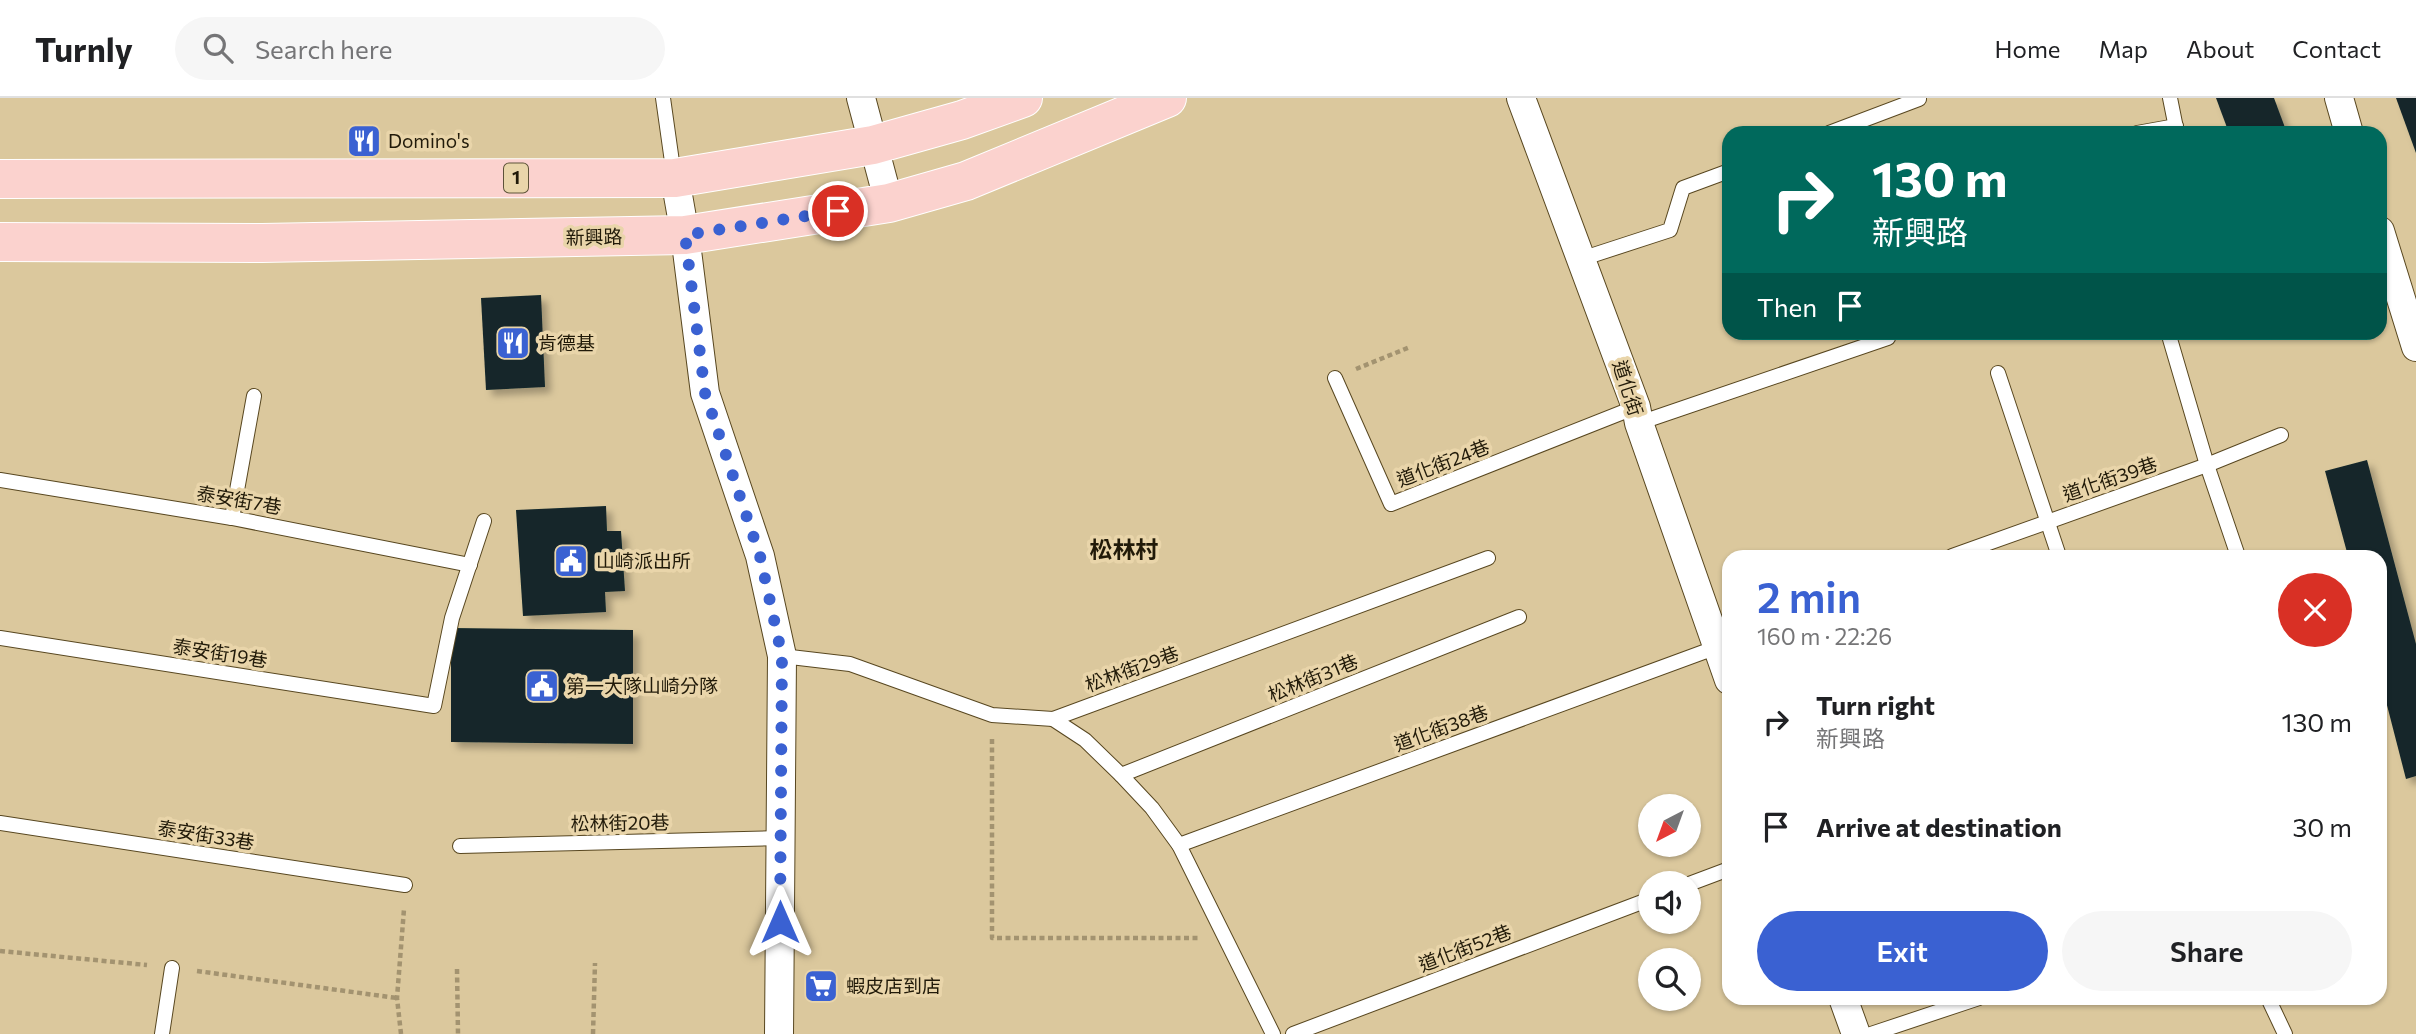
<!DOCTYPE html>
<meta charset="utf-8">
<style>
body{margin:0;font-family:Commissioner,"Noto Sans TC",sans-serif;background:#f6f6f6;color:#202124;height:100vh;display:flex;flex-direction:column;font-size:26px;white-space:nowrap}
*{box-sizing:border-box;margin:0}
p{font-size:23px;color:#757577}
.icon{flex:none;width:38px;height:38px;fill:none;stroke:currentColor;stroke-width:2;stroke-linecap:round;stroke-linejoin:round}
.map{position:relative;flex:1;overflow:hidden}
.drawer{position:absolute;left:1722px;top:452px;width:665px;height:455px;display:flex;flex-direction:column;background:#fff;border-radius:21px;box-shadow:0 2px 5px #0004}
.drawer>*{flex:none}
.banner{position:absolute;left:1722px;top:28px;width:665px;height:214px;border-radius:21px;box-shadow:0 2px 5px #0004;background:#00695c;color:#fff;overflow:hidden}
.needle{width:46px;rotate:221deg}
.controls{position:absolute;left:1638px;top:696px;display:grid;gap:14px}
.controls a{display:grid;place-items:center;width:63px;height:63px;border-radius:50%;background:#fff;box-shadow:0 2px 5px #0004;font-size:35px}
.pin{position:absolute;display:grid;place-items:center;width:60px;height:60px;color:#fff;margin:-30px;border:4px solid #fff;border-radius:50%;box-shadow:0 2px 7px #0007}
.me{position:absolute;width:77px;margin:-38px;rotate:0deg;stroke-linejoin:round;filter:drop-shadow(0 0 5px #0008)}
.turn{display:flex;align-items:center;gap:24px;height:147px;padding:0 35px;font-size:32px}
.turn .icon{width:91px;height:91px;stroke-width:2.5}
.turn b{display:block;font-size:49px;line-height:60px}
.then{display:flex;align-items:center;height:66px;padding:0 35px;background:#0003;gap:14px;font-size:26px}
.round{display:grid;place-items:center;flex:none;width:74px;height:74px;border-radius:37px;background:#f6f6f6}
.headline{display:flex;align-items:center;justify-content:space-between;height:119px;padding:0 35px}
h1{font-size:42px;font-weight:600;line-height:52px;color:#3a61d2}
.cta{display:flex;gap:14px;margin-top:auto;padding:14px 35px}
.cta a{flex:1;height:80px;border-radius:42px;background:#3a61d2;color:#fff;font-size:28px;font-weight:600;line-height:80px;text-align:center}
.cta a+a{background:#f6f6f6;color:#202124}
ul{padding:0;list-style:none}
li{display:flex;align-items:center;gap:21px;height:105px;padding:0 35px}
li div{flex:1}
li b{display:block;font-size:26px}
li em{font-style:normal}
header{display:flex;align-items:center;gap:42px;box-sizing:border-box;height:98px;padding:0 35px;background:#fff;border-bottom:2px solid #e0e0e0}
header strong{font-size:33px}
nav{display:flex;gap:38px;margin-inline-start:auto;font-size:24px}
.search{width:490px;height:63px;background:#f6f6f6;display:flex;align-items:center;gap:18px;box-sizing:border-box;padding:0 24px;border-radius:38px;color:#757577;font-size:26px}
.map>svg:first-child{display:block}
.building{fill:#13282b;filter:url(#shadow)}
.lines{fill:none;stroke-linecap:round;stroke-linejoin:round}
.lane-casing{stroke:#584720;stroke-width:16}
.street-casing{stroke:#584720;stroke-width:30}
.primary-casing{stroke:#fff;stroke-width:40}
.path{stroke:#a39370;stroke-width:4.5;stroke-dasharray:5 3.5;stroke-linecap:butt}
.lane{stroke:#fff;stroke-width:14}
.street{stroke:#fff;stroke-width:28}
.primary{stroke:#fbd2ce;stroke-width:38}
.route{stroke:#3a61d2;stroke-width:12;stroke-dasharray:0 21.6}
.labels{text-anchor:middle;stroke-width:7;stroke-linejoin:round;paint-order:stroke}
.shield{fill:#e9d5aa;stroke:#5d5239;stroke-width:2}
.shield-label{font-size:18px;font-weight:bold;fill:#211a09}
.poi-label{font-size:19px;fill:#211a09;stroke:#e9d5aa;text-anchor:start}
.street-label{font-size:19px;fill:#211a09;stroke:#e9d5aa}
.quarter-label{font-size:23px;font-weight:bold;fill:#211a09;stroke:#e9d5aa}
</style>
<header>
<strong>Turnly</strong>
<div class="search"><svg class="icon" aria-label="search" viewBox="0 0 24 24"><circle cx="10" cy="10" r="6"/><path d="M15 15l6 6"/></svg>Search here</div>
<nav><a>Home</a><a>Map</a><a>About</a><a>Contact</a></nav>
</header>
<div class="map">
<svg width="2416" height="936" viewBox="0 0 2416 936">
<defs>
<filter id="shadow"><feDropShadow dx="6" dy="6" stdDeviation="3.5" flood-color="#0004"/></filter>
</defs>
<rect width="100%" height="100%" fill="#dbc89d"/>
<g class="building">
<polygon points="2216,0 2274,0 2287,35 2229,35"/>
<polygon points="2396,0 2416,0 2416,55"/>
<polygon points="541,197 545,289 486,292 481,200"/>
<polygon points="2367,362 2416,546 2416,678 2406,681 2380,580 2380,458 2348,458 2325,373"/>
<polygon points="606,408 607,433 621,433 625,493 605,494 606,514 523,518 516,412"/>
<polygon points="451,530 633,532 633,646 451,644"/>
</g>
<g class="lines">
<g class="lane-casing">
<g id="lane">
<polyline points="663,0 674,78"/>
<polyline points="2170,0 2177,35"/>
<polyline points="1829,35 1919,1"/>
<polyline points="2137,35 2176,28"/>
<polyline points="1581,161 1670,132 1683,90 1729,73"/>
<polyline points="2170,241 2207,367 2238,458"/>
<polyline points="1998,275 2059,458"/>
<polyline points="1335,280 1391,406 1636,309"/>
<polyline points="1639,325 1888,240"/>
<polyline points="0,382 232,420 470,467"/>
<polyline points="232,420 254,298"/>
<polyline points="1952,458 2207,367 2281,337"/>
<polyline points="0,540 434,608 452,520 484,423"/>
<polyline points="782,558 850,566 992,617 1053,621 1488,460"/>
<polyline points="1053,621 1085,642 1121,677 1152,710 1179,747 1273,936"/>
<polyline points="1121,677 1519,519"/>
<polyline points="0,725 405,787"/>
<polyline points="1179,747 1720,548"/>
<polyline points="460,748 780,740"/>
<polyline points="1689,786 1729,771"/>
<polyline points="2268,900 2285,936"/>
<polyline points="162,936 172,870"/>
<polyline points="1293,936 1650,801"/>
<polyline points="1871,936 1979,900"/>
</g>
</g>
<g class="street-casing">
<g id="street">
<polyline points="861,0 889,105"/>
<polyline points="1521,0 1636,309 1639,325 1729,582"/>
<polyline points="2339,0 2349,35"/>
<polyline points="675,80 685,137 705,295 760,458 782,558 779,936"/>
<polyline points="2380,133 2416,249"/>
<polyline points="1843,900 1856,936"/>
</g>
</g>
<g class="primary-casing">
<g id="primary">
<polyline points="0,81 675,80 873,47 962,22 1023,0"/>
<polyline points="0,144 262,145 685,137 889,105 966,83 1167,0"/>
</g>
</g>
<g class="path">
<polyline points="1356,271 1410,249"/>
<polyline points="992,641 992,840 1198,840"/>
<polyline points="0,853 147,867"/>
<polyline points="457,871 458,936"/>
<polyline points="197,873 397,900"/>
<polyline points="401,936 397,900 404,811"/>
<polyline points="593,936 595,865"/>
</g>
<use href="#lane" class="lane"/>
<use href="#street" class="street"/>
<use href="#primary" class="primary"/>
</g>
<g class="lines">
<polyline class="route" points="780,824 782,558 760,458 705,295 685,137 838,113"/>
</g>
<defs>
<g id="restaurant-square" transform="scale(1.75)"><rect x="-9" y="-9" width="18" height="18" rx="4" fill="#3a61d2" stroke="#e9d5aa"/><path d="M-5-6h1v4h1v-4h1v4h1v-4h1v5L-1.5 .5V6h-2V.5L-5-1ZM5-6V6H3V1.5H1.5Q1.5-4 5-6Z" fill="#fff"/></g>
<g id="civic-square" transform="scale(1.75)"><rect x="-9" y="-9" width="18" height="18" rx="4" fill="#3a61d2" stroke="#e9d5aa"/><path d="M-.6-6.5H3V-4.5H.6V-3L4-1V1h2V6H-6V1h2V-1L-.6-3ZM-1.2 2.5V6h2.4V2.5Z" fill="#fff"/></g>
<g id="supermarket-square" transform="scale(1.75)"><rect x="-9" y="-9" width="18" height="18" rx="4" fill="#3a61d2" stroke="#e9d5aa"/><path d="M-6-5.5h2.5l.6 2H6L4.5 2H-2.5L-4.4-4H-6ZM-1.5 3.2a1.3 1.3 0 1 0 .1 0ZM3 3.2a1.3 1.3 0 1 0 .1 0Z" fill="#fff"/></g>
</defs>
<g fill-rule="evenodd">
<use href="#restaurant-square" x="364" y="43"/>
<use href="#restaurant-square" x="513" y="245"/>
<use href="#civic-square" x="571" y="463"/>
<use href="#civic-square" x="542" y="588"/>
<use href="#supermarket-square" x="821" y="888"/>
</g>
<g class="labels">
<rect class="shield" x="504" y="65.5" width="24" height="29" rx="5"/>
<g class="shield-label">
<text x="516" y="86">1</text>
</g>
<g class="poi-label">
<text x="388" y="50">Domino's</text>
<text x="538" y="252">肯德基</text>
<text x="596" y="470">山崎派出所</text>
<text x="566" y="595">第一大隊山崎分隊</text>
<text x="846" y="895">蝦皮店到店</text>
</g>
<g class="street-label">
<text transform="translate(594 139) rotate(-1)" y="7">新興路</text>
<text transform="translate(1628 290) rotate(72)" y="7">道化街</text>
<text transform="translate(1443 365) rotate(-21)" y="7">道化街24巷</text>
<text transform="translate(2110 381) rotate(-19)" y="7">道化街39巷</text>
<text transform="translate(239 402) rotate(10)" y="7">泰安街7巷</text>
<text transform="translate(220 555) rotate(9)" y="7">泰安街19巷</text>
<text transform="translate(1132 571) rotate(-20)" y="7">松林街29巷</text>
<text transform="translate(1313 580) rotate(-22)" y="7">松林街31巷</text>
<text transform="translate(1441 630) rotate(-20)" y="7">道化街38巷</text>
<text transform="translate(620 725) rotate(-1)" y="7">松林街20巷</text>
<text transform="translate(206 737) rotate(9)" y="7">泰安街33巷</text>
<text transform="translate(1465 850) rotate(-21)" y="7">道化街52巷</text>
</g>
<g class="quarter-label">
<text x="1124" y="460">松林村</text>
</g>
</g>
</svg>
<div class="controls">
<a><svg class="needle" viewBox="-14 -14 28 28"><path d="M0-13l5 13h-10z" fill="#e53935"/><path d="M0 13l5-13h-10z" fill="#757577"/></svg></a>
<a><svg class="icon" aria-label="sound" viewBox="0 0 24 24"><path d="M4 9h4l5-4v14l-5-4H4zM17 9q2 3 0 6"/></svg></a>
<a><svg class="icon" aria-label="search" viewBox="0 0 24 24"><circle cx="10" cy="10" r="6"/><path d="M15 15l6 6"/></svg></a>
</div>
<div class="pin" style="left:838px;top:113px;background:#d93025"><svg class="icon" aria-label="arrive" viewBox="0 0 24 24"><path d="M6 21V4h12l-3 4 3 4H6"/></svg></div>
<svg class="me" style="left:780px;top:824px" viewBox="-20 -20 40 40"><path d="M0-17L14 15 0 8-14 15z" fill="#3a61d2" stroke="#fff" stroke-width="4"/></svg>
<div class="banner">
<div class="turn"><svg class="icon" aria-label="right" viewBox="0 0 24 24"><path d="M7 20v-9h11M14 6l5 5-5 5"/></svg><div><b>130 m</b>新興路</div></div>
<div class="then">Then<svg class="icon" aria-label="arrive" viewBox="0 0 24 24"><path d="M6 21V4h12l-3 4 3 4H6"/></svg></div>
</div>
<section class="drawer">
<div class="headline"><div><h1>2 min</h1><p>160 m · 22:26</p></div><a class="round" style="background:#d93025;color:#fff"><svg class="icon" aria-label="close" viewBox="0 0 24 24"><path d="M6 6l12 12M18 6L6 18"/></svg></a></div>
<ul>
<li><svg class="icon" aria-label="right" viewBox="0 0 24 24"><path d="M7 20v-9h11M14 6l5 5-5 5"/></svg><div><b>Turn right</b><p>新興路</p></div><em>130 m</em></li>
<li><svg class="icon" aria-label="arrive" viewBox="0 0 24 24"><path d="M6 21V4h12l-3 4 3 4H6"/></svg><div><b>Arrive at destination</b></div><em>30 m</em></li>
</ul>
<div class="cta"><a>Exit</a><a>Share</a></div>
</section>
</div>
